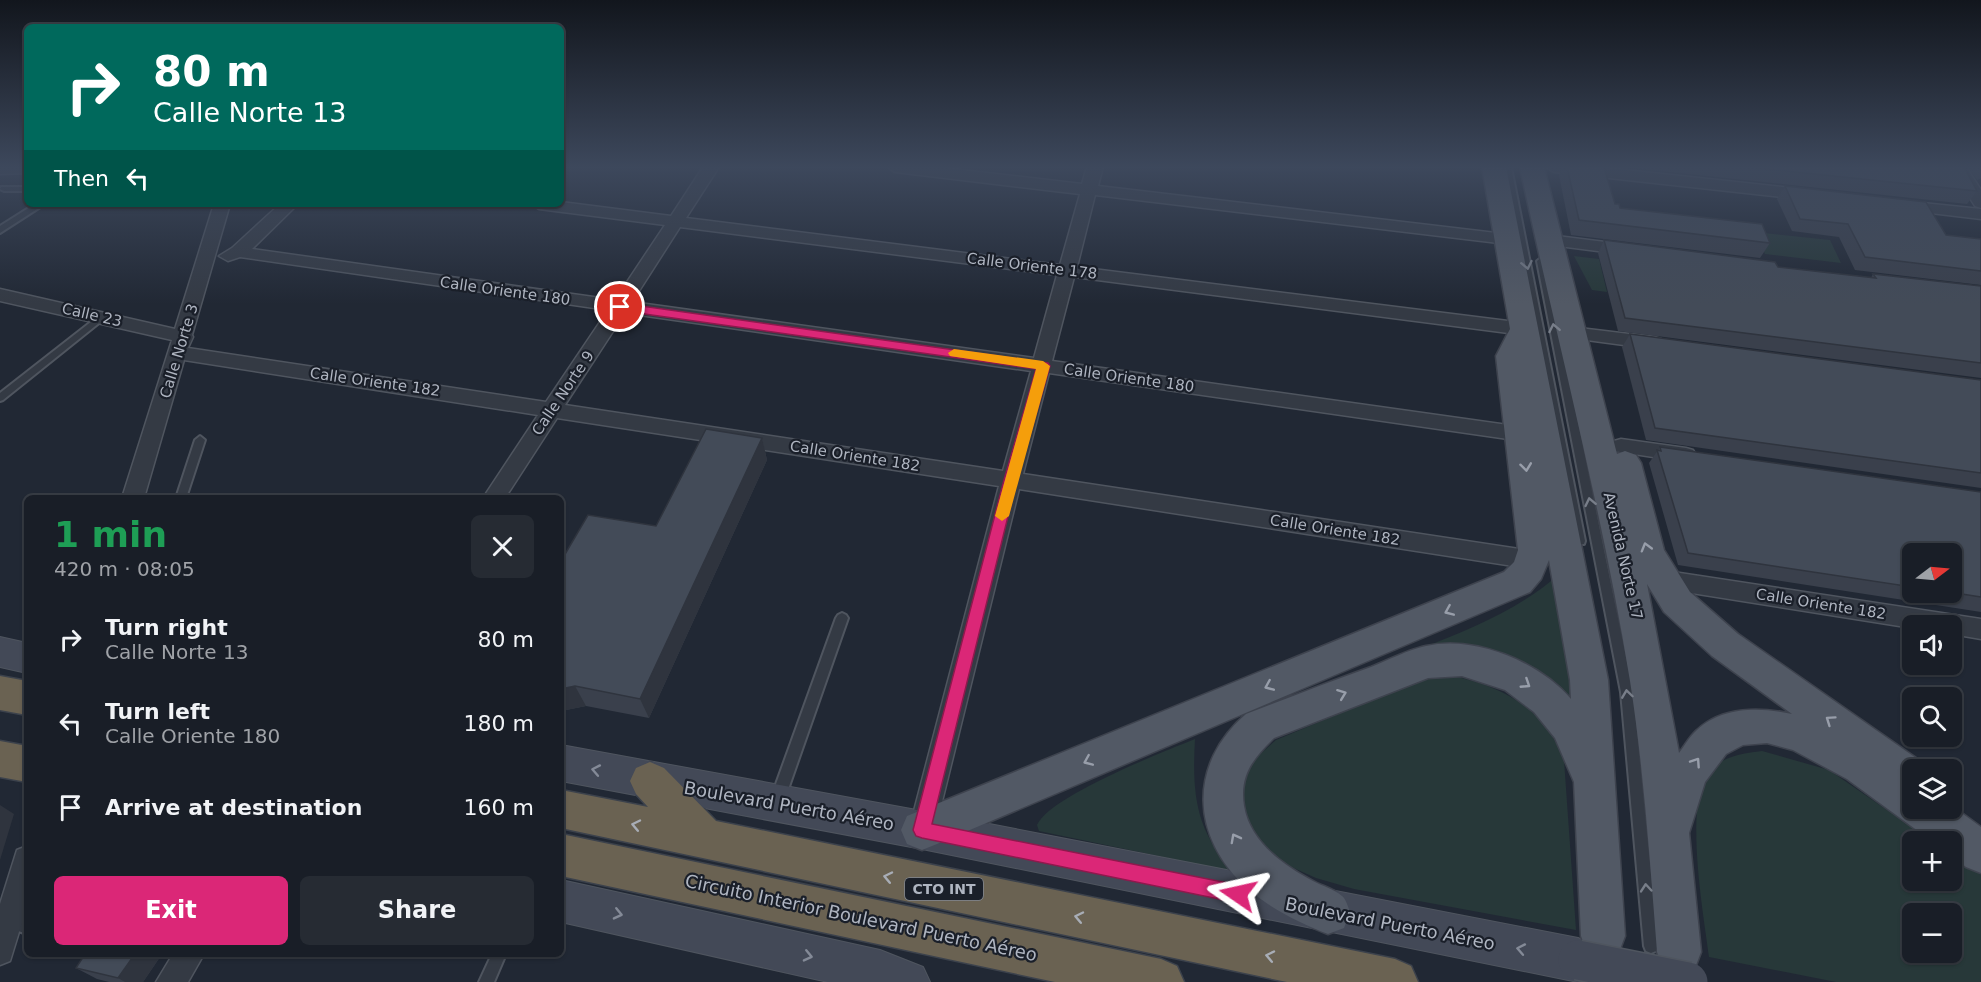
<!DOCTYPE html>
<meta charset="utf-8">
<style>
body{margin:0;font-family:"DejaVu Sans",sans-serif;background:#262b33;color:#f1f3f6;height:100vh;display:flex;flex-direction:column;font-size:22px;white-space:nowrap}
*{box-sizing:border-box;margin:0}
p{font-size:20px;color:#9fa2a7}
.icon{flex:none;width:33px;height:33px;fill:none;stroke:currentColor;stroke-width:2;stroke-linecap:round;stroke-linejoin:round}
.map{position:relative;flex:1;overflow:hidden}
.panel{position:absolute;left:24px;top:495px;width:540px;height:462px;display:flex;flex-direction:column;background:#191e27;border-radius:9px;box-shadow:0 2px 4px #0004,0 0 0 2px #373c44}
.panel>*{flex:none}
.top-card{position:absolute;left:24px;top:24px;width:540px;height:183px;border-radius:9px;box-shadow:0 2px 4px #0004,0 0 0 2px #373c44;background:#00695c;color:#fff;overflow:hidden}
.needle{width:39px;rotate:74deg}
.controls{position:absolute;left:1902px;top:543px;display:grid;gap:12px}
.controls a{display:grid;place-items:center;width:60px;height:60px;border-radius:9px;background:#191e27;box-shadow:0 2px 4px #0004,0 0 0 2px #373c44;font-size:30px}
.pin{position:absolute;display:grid;place-items:center;width:51px;height:51px;color:#fff;margin:-26px;border:3px solid #fff;border-radius:50%;box-shadow:0 2px 6px #0007}
.me{position:absolute;width:66px;margin:-33px;rotate:281deg;stroke-linejoin:round;filter:drop-shadow(0 0 4px #0008)}
.turn{display:flex;align-items:center;gap:21px;height:126px;padding:0 30px;font-size:27px}
.turn .icon{width:78px;height:78px;stroke-width:2.5}
.turn b{display:block;font-size:42px;line-height:51px}
.then{display:flex;align-items:center;height:57px;padding:0 30px;background:#0003;gap:12px;font-size:22px}
.round{display:grid;place-items:center;flex:none;width:63px;height:63px;border-radius:9px;background:#262b33}
.overview{display:flex;align-items:center;justify-content:space-between;height:102px;padding:0 30px}
h1{font-size:36px;font-weight:600;line-height:45px;color:#1e9e55}
.cta{display:flex;gap:12px;margin-top:auto;padding:12px 30px}
.cta a{flex:1;height:69px;border-radius:9px;background:#db2777;color:#fff;font-size:24px;font-weight:600;line-height:69px;text-align:center}
.cta a+a{background:#262b33;color:#f1f3f6}
ul{padding:0;list-style:none}
li{display:flex;align-items:center;gap:18px;height:84px;padding:0 30px}
li div{flex:1}
li b{display:block;font-size:22px}
li em{font-style:normal}
.map>svg:first-child{display:block}
.green{fill:#273839;fill-rule:evenodd}
.lines{fill:none;stroke-linecap:round;stroke-linejoin:round}
.lane-casing{stroke:#4f555f;stroke-width:4}
.street-casing{stroke:#4f555f;stroke-width:3}
.secondary-casing{stroke:#4f555f;stroke-width:2}
.primary-casing{stroke:#3e434e;stroke-width:3}
.highway-casing{stroke:#3c424c;stroke-width:3}
.lane{fill:#343a44;fill-rule:evenodd}
.street{fill:#343a44;fill-rule:evenodd}
.secondary{fill:#434957;fill-rule:evenodd}
.primary{fill:#525965;fill-rule:evenodd}
.highway{fill:#6a6252;fill-rule:evenodd}
.secondary-bridge-casing{stroke:#4f555f;stroke-width:42;stroke-linecap:butt}
.secondary-bridge{stroke:#434957;stroke-width:39}
.wall{fill:#3a404c;fill-rule:evenodd}
.shaded-wall{fill:#2f343e}
.building{fill:#434b58;stroke:#2f343e;stroke-width:1.5}
.oneway{stroke:#787e89}
.oneway2{stroke:#989eaa}
.oneway3{stroke:#848a97}
.oneway4{stroke:#a8adb6}
.route{fill:#db2777;stroke:#8e194d;stroke-width:1.5}
.slow{fill:#f59e0b}
.labels{text-anchor:middle;stroke-width:4.5;stroke-linejoin:round;paint-order:stroke}
.shield{fill:#1a1f29;stroke:#828893;stroke-width:1.5}
.shield-label{font-size:14px;font-weight:bold;fill:#afb5c1}
.street-label{font-size:15px;fill:#afb5c1;stroke:#1a1f29}
.near-street-label{font-size:18px;fill:#afb5c1;stroke:#1a1f29}
</style>
<div class="map">
<svg width="1981" height="982" viewBox="0 0 1981 982">
<rect width="100%" height="100%" fill="#212834"/>
<g class="green">
<polygon points="1755,232 1830,240 1841,263 1765,254"/>
<polygon points="1574,256 1599,259 1607,292 1592,290"/>
<path d="M1561,573L1584,715L1417,650C1472,628 1515,612 1561,573Z"/>
<path d="M1453,676C1504,687 1545,709 1564,760L1576,930L1354,889L1316,878L1278,861L1256,837L1242,815L1238,793L1245,770L1259,755L1276,740L1412,683L1432,677Z"/>
<path d="M1195,739C1192,793 1195,832 1235,872L1039,831L1037,825C1050,796 1163,752 1195,739Z"/>
<path d="M1762,751L1829,770L1932,841L1912,842V880H1952V855L1981,875V982H1836L1709,957C1704,916 1682,798 1711,769C1724,756 1745,753 1762,751ZM1912,914H1952V952H1912Z"/>
</g>
<g class="lines">
<g class="lane-casing">
<g id="lane">
<polygon points="1503,167 1511,167 1585,541 1584,544 1576,544 1575,541"/>
<polygon points="1,187 27,187 27,191 4,191 0,189"/>
<polygon points="35,204 45,204 0,233 0,226"/>
<polygon points="1541,258 1545,261 1633,692 1658,946 1656,951 1651,953 1646,951 1644,946 1621,692 1537,261"/>
<polygon points="101,314 106,317 104,319 3,400 0,401 0,393"/>
<polygon points="200,436 205,440 186,498 176,498 195,440"/>
<polygon points="842,613 846,615 848,618 785,798 783,802 778,804 773,802 771,798 836,618 838,615"/>
<polygon points="9,914 27,920 27,934 4,926 2,921 4,916"/>
<polygon points="492,954 506,954 494,982 479,982"/>
</g>
</g>
<g class="street-casing">
<g id="street">
<polygon points="0,167 27,167 27,173 0,174"/>
<path d="M703,167H719L686,218L1060,265L1080,194L895,172L887,167H935L1082,184L1087,167H1103L1098,186L1513,235L1515,239L1507,244L1095,195L1077,267L1524,323L1533,329L1524,335L1074,277L1052,361L1522,427L1529,429L1532,434L1529,439L1522,441L1049,373L1023,474L1532,551L1540,554L1543,560L1540,566L1532,569L1019,489L935,830L931,839L922,843L913,839L909,830L999,486L557,418L505,498H483L538,415L184,360L144,498H122L172,340L0,301V289L175,329L214,204H230L192,335L193,337L188,348L546,402L608,310L240,257L228,261L219,256L232,248L280,204H298L252,249L615,300L665,225L539,209L531,204H561V202L671,216ZM680,227L1057,275L1034,358L632,302ZM625,313L1031,371L1003,471L565,405Z"/>
<polygon points="1546,167 1597,167 1810,190 1818,195 1810,200 1554,172"/>
<polygon points="1950,167 1966,167 1981,190 1981,208 1975,206"/>
<polygon points="1903,201 1981,209 1981,219 1897,209 1895,206"/>
<polygon points="1549,235 1629,245 1638,250 1629,255 1543,244 1541,240 1543,236"/>
<polygon points="1571,327 1654,337 1661,339 1663,343 1661,347 1654,349 1564,337 1562,333 1564,329"/>
<polygon points="1621,439 1686,448 1693,450 1696,455 1693,460 1686,462 1614,451 1611,446 1614,441"/>
<polygon points="1660,570 1981,619 1981,639 1952,634 1952,626 1912,626 1912,628 1660,588 1652,585 1649,579 1652,573"/>
<polygon points="27,846 27,906 10,961 0,965 0,904 17,850"/>
<polygon points="173,954 204,954 188,982 156,982"/>
</g>
</g>
<g class="secondary-casing">
<g id="secondary">
<polygon points="0,637 27,643 27,673 0,667"/>
<polygon points="561,745 922,811 1578,938 1593,945 1600,960 1593,975 1578,982 922,849 561,781"/>
<polygon points="561,880 880,950 923,967 930,982 828,982 561,922"/>
</g>
</g>
<g class="primary-casing">
<g id="primary">
<path d="M1482,167H1506L1608,680L1625,936L1619,952L1603,958L1587,952L1581,936L1574,782L1555,738L1534,712L1505,690L1462,676L1428,678L1274,738C1253,758 1239,776 1244,806C1250,842 1283,865 1313,881C1322,886 1334,889 1342,896C1346,899 1348,907 1350,912L1344,928L1328,934C1300,923 1271,909 1248,889C1190,837 1188,764 1246,714C1288,698 1329,682 1371,667C1389,660 1407,650 1426,646C1475,635 1539,662 1571,699L1570,680L1549,560L1541,579L1530,592L937,844L922,850L907,844L901,830L907,816L1504,572L1514,562L1518,550L1496,356L1510,329Z"/>
<path d="M1520,167H1544L1617,454L1625,451L1636,455L1641,463L1664,550L1690,592L1738,634L1926,765L1928,770H1912V808H1952V806L1981,827V873L1966,867L1952,856V842H1933L1847,779L1793,750L1767,743L1743,745L1726,754L1705,782L1689,833L1701,952L1695,968L1679,974L1663,968L1657,952C1650,862 1644,771 1630,681C1602,508 1556,338 1520,167ZM1647,584L1664,612L1712,656L1792,714C1761,707 1722,706 1697,730C1690,736 1685,745 1679,753Z"/>
</g>
</g>
<g class="highway-casing">
<g id="highway">
<polygon points="0,676 27,681 27,715 0,710"/>
<polygon points="0,741 27,746 27,782 0,777"/>
<polygon points="650,762 664,768 716,821 1395,959 1411,966 1418,982 1287,982 561,828 561,790 648,807 636,794 630,781 636,768"/>
<polygon points="561,834 1161,959 1177,966 1184,982 1055,982 561,876"/>
</g>
</g>
<use href="#lane" class="lane"/>
<use href="#street" class="street"/>
<use href="#secondary" class="secondary"/>
<use href="#primary" class="primary"/>
<use href="#highway" class="highway"/>
<g class="secondary-bridge-casing">
<polyline id="secondary-bridge" points="1578,960 1688,982"/>
</g>
<use href="#secondary-bridge" class="secondary-bridge"/>
</g>
<g class="wall">
<polygon points="1563,167 1604,167 1615,204 1620,208 1770,243 1760,258 1571,235 1559,175"/>
<polygon points="1624,167 1964,167 1977,191 1967,204"/>
<polygon points="1968,167 1981,167 1981,178 1977,180"/>
<polygon points="1785,186 1946,235 1981,239 1981,285 1855,270 1839,237 1792,231 1777,199"/>
<polygon points="1604,240 1778,267 1871,278 1873,274 1981,286 1981,378 1618,331 1598,253"/>
<polygon points="1630,334 1981,380 1981,488 1646,440 1622,347"/>
<polygon points="762,438 767,460 649,718 586,706 561,711 656,526"/>
<path d="M1660,447L1981,492V612L1678,565L1649,463ZM1912,554L1952,592H1912Z"/>
<polygon points="162,954 143,982 109,982 97,979 76,968"/>
</g>
<g class="shaded-wall">
<polygon points="762,438 767,460 649,718 640,699"/>
<polygon points="575,686 586,706 561,711 561,689"/>
<polygon points="0,805 14,814 0,860"/>
<polygon points="135,954 162,954 143,982 125,982 118,978"/>
</g>
<g class="building">
<polygon points="1567,167 1604,167 1615,204 1619,204 1620,208 1762,224 1770,243 1579,220"/>
<polygon points="1746,167 1964,167 1977,191"/>
<polygon points="1785,186 1926,202 1946,235 1981,239 1981,271 1865,257 1848,224 1800,219"/>
<polygon points="1604,240 1775,262 1778,267 1876,278 1873,274 1981,286 1981,363 1625,318"/>
<polygon points="1630,334 1981,380 1981,473 1655,428"/>
<polygon points="706,429 762,438 640,699 575,686 561,689 561,561 588,515 656,526"/>
<polygon points="1660,447 1981,492 1981,597 1949,592 1952,592 1952,554 1912,554 1912,587 1688,553 1657,450 1661,451"/>
<polygon points="85,954 135,954 118,978 76,968"/>
</g>
<defs><path id="oneway-chevron" d="M-2-3.5L2.5 0L-2 3.5" fill="none" stroke-width="1.6" stroke-linecap="round" stroke-linejoin="round" transform="scale(1.5)"/></defs>
<g class="oneway">
<use href="#oneway-chevron" transform="translate(1527 265) rotate(78)"/>
<use href="#oneway-chevron" transform="translate(1554 328) rotate(-101)"/>
<use href="#oneway-chevron" transform="translate(1590 502) rotate(-102)"/>
<use href="#oneway-chevron" transform="translate(1627 694) rotate(-98)"/>
<use href="#oneway-chevron" transform="translate(1646 888) rotate(-95)"/>
</g>
<g class="oneway2">
<use href="#oneway-chevron" transform="translate(1526 467) rotate(83)"/>
<use href="#oneway-chevron" transform="translate(1646 547) rotate(-106)"/>
<use href="#oneway-chevron" transform="translate(1449 611) rotate(157)"/>
<use href="#oneway-chevron" transform="translate(1526 684) rotate(33)"/>
<use href="#oneway-chevron" transform="translate(1269 686) rotate(157)"/>
<use href="#oneway-chevron" transform="translate(1342 694) rotate(-21)"/>
<use href="#oneway-chevron" transform="translate(1830 720) rotate(-145)"/>
<use href="#oneway-chevron" transform="translate(1088 761) rotate(157)"/>
<use href="#oneway-chevron" transform="translate(1696 762) rotate(-56)"/>
<use href="#oneway-chevron" transform="translate(1235 838) rotate(-118)"/>
</g>
<g class="oneway3">
<use href="#oneway-chevron" transform="translate(596 770) rotate(-169)"/>
<use href="#oneway-chevron" transform="translate(618 914) rotate(13)"/>
<use href="#oneway-chevron" transform="translate(1521 949) rotate(-169)"/>
<use href="#oneway-chevron" transform="translate(808 956) rotate(13)"/>
</g>
<g class="oneway4">
<use href="#oneway-chevron" transform="translate(636 825) rotate(-168)"/>
<use href="#oneway-chevron" transform="translate(888 877) rotate(-168)"/>
<use href="#oneway-chevron" transform="translate(1079 917) rotate(-168)"/>
<use href="#oneway-chevron" transform="translate(1270 956) rotate(-168)"/>
</g>
<linearGradient id="sky" x2="0" y2="1"><stop stop-color="#12161d"/><stop offset="0.55" stop-color="#3d485c"/><stop offset="1" stop-color="#3d485c" stop-opacity="0"/></linearGradient>
<rect width="1981" height="304" fill="url(#sky)"/>
<polygon class="route" points="620,303 1048,363 1050,366 1017,480 932,824 1238,885 1244,887 1247,894 1244,900 1238,903 922,838 916,836 913,830 1004,480 1036,369 616,310 616,305"/>
<polygon class="slow" points="954,349 1043,361 1050,366 1009,516 1002,521 995,516 1036,369 950,356 948,353"/>
<g class="labels">
<rect class="shield" x="905" y="878" width="78" height="22" rx="4.5"/>
<g class="shield-label">
<text x="944" y="894">CTO INT</text>
</g>
<g class="street-label">
<text transform="translate(1032 266) rotate(7)" y="5">Calle Oriente 178</text>
<text transform="translate(505 291) rotate(8)" y="5">Calle Oriente 180</text>
<text transform="translate(92 315) rotate(13)" y="5">Calle 23</text>
<text transform="translate(179 351) rotate(-73)" y="5">Calle Norte 3</text>
<text transform="translate(1129 378) rotate(8)" y="5">Calle Oriente 180</text>
<text transform="translate(375 382) rotate(8)" y="5">Calle Oriente 182</text>
<text transform="translate(563 393) rotate(-56)" y="5">Calle Norte 9</text>
<text transform="translate(855 456) rotate(9)" y="5">Calle Oriente 182</text>
<text transform="translate(1335 530) rotate(9)" y="5">Calle Oriente 182</text>
<text transform="translate(1623 556) rotate(77)" y="5">Avenida Norte 17</text>
<text transform="translate(1821 604) rotate(9)" y="5">Calle Oriente 182</text>
</g>
<g class="near-street-label">
<text transform="translate(789 806) rotate(10)" y="6">Boulevard Puerto Aéreo</text>
<text transform="translate(861 918) rotate(12)" y="6">Circuito Interior Boulevard Puerto Aéreo</text>
<text transform="translate(1390 924) rotate(11)" y="6">Boulevard Puerto Aéreo</text>
</g>
</g>
</svg>
<div class="controls">
<a><svg class="needle" viewBox="-14 -14 28 28"><path d="M0-13l5 13h-10z" fill="#e53935"/><path d="M0 13l5-13h-10z" fill="#9fa2a7"/></svg></a>
<a><svg class="icon" aria-label="sound" viewBox="0 0 24 24"><path d="M4 9h4l5-4v14l-5-4H4zM17 9q2 3 0 6"/></svg></a>
<a><svg class="icon" aria-label="search" viewBox="0 0 24 24"><circle cx="10" cy="10" r="6"/><path d="M15 15l6 6"/></svg></a>
<a><svg class="icon" aria-label="layers" viewBox="0 0 24 24"><path d="M12 4l9 5-9 5-9-5zM3 14l9 5 9-5"/></svg></a>
<a>+</a>
<a>−</a>
</div>
<div class="pin" style="left:620px;top:307px;background:#d93025"><svg class="icon" aria-label="arrive" viewBox="0 0 24 24"><path d="M6 21V4h12l-3 4 3 4H6"/></svg></div>
<svg class="me" style="left:1238px;top:894px" viewBox="-20 -20 40 40"><path d="M0-17L14 15 0 8-14 15z" fill="#db2777" stroke="#fff" stroke-width="4"/></svg>
<div class="top-card">
<div class="turn"><svg class="icon" aria-label="right" viewBox="0 0 24 24"><path d="M7 20v-9h11M14 6l5 5-5 5"/></svg><div><b>80 m</b>Calle Norte 13</div></div>
<div class="then">Then<svg class="icon" aria-label="left" viewBox="0 0 24 24"><path d="M17 20v-9H6M10 6l-5 5 5 5"/></svg></div>
</div>
<section class="panel">
<div class="overview"><div><h1>1 min</h1><p>420 m · 08:05</p></div><a class="round"><svg class="icon" aria-label="close" viewBox="0 0 24 24"><path d="M6 6l12 12M18 6L6 18"/></svg></a></div>
<ul>
<li><svg class="icon" aria-label="right" viewBox="0 0 24 24"><path d="M7 20v-9h11M14 6l5 5-5 5"/></svg><div><b>Turn right</b><p>Calle Norte 13</p></div><em>80 m</em></li>
<li><svg class="icon" aria-label="left" viewBox="0 0 24 24"><path d="M17 20v-9H6M10 6l-5 5 5 5"/></svg><div><b>Turn left</b><p>Calle Oriente 180</p></div><em>180 m</em></li>
<li><svg class="icon" aria-label="arrive" viewBox="0 0 24 24"><path d="M6 21V4h12l-3 4 3 4H6"/></svg><div><b>Arrive at destination</b></div><em>160 m</em></li>
</ul>
<div class="cta"><a>Exit</a><a>Share</a></div>
</section>
</div>
